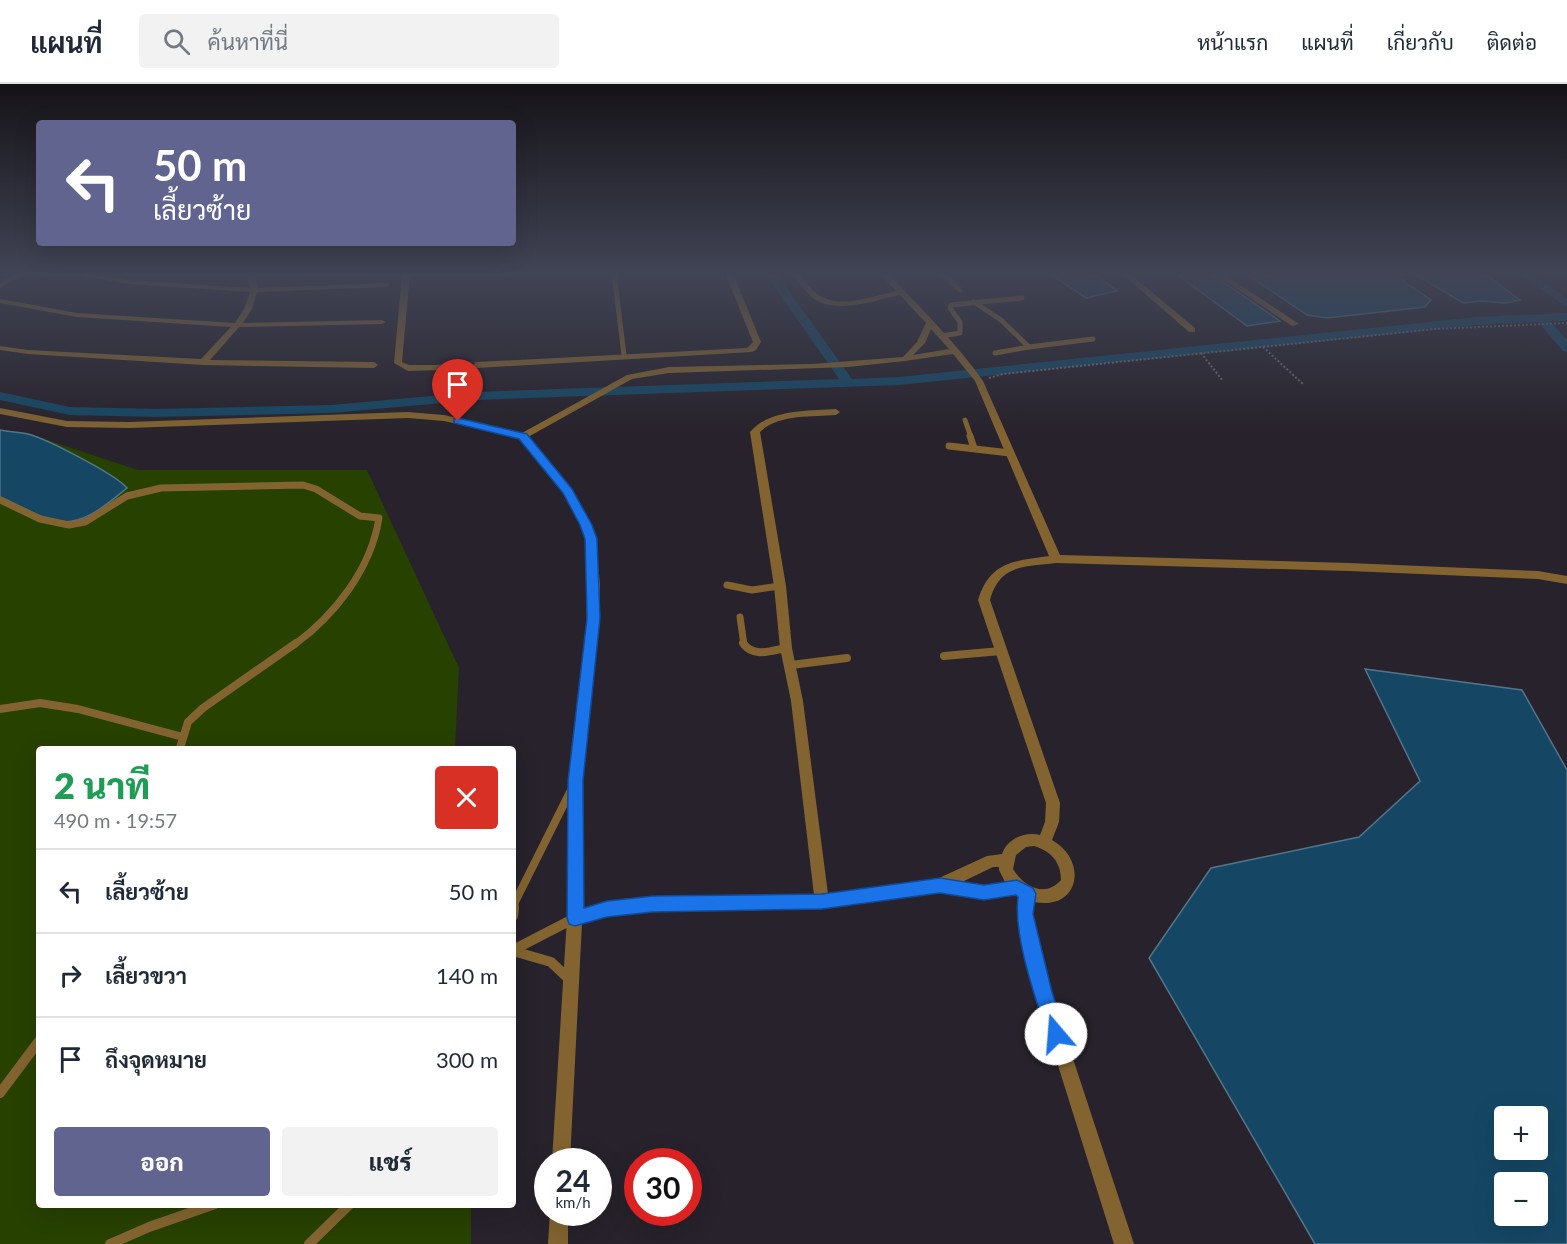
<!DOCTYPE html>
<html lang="th">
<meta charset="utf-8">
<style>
body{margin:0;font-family:Lato,Sarabun,sans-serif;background:#f2f2f3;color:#1f2937;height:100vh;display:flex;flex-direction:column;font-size:22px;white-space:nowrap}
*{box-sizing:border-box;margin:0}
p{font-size:20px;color:#747a83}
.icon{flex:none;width:33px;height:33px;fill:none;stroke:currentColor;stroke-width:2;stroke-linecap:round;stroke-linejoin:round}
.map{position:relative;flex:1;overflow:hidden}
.sheet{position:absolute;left:36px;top:662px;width:480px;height:462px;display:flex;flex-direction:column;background:#fff;border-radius:6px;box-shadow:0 6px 24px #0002}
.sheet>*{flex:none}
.banner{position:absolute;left:36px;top:36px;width:480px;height:126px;border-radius:6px;box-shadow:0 6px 24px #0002;background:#61648f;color:#fff;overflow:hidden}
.controls{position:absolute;left:1494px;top:1022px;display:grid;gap:12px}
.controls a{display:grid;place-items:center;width:54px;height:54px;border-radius:6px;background:#fff;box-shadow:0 6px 24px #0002;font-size:30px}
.speed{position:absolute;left:534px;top:1064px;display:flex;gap:12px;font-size:30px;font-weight:700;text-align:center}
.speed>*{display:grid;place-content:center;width:78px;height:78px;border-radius:50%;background:#fff;box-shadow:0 6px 24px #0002;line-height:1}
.speed small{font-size:15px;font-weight:400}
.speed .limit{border:9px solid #d22;background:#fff;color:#111}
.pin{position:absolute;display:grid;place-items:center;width:51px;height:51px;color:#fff;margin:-62px -26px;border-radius:50% 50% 50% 0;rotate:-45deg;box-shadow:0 0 6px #0007}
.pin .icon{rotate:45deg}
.me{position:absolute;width:66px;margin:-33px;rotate:342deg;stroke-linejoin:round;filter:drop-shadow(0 0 4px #0008)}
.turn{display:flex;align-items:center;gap:21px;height:126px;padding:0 18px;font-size:27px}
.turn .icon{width:78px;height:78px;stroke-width:2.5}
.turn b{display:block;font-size:42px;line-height:51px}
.round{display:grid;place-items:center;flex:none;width:63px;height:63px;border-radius:6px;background:#f2f2f3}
.headline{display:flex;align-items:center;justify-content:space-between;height:102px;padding:0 18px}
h1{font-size:36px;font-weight:800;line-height:45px;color:#1e9e55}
.action{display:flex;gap:12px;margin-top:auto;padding:12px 18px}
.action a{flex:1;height:69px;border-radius:6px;background:#61648f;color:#fff;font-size:24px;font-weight:800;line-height:69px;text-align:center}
.action a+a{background:#f2f2f3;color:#1f2937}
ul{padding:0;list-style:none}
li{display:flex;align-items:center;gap:18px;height:84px;padding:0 18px;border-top:2px solid #e0e1e3}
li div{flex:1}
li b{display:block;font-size:22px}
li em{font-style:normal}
header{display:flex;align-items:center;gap:36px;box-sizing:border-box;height:84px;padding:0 30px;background:#fff;border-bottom:2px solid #e0e1e3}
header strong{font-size:28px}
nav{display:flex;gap:33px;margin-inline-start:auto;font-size:21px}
.search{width:420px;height:54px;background:#f2f2f3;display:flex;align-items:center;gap:15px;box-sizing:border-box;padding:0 21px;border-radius:6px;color:#747a83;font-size:22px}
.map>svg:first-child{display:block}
.green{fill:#274100}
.water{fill:#154764;stroke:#53758b;stroke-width:1.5;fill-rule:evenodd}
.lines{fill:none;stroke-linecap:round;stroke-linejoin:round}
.canal{fill:#154764;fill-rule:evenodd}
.street-tunnel{stroke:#433e47;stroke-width:8;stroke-dasharray:8 4;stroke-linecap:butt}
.path{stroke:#706b74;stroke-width:2;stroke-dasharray:2 2;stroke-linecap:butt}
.lane-far3{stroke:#836430;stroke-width:5}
.lane-far2{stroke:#836430;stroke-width:7}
.lane-far1{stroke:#836430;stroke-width:8}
.lane{stroke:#836430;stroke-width:10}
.street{fill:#836430;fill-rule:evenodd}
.route{fill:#1a73e8;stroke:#114b97;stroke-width:1.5}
</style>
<header>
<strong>แผนที่</strong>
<div class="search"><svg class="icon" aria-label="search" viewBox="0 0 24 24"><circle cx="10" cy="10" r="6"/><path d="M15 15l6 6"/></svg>ค้นหาที่นี่</div>
<nav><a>หน้าแรก</a><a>แผนที่</a><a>เกี่ยวกับ</a><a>ติดต่อ</a></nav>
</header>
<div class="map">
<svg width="1567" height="1160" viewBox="0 0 1567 1160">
<rect width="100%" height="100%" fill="#27222b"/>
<polygon class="green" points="0,346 29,350 138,386 367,386 459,584 455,664 39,664 39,1120 471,1121 471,1160 0,1160"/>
<g class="water">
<polygon points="1049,189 1093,189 1117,207 1086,214"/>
<polygon points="1175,189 1210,189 1280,237 1247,242"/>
<polygon points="1245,189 1391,189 1431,216 1425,223 1327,234 1307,231"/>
<polygon points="1413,189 1484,189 1520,216 1505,219 1482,217 1463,219"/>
<path d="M0,346C9,348 19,348 28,350C47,355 115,390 127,404C108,419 83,443 57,437C39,434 17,420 0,413Z"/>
<path d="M1365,585L1522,606L1567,686V1160H1315L1149,874L1211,784L1359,753L1420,697ZM1504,1032H1538V1065H1504ZM1504,1098H1538V1131H1504Z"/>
</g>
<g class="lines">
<g class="canal">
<polygon points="765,189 776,189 852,295 899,293 1477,233 1567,229 1567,237 1550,237 1567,256 1567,268 1563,267 1538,238 1477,241 899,301 476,316 331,329 158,333 70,331 0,316 0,308 70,323 158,325 331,321 476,308 839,295"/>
<polygon points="1518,189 1530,189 1567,215 1567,223"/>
</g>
<polyline class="street-tunnel" points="438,284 477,281"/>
<g class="path">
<polyline points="1263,263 1304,301"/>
<polyline points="1201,269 1223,297"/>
<polyline points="989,294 1003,290 1435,245 1567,239"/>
</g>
<g class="lane-far3">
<polyline points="614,189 624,271"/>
<polyline points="942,189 960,206"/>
<polyline points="974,218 1001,236 1029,263 1093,255"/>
<polyline points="941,252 960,249 960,238 950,224 951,221 1022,214"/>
<polyline points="995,269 1029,263"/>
<polyline points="965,336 971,353"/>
</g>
<g class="lane-far2">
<polyline points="970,352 974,364"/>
<polyline points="949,362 1010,369"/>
<path d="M0,416L40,435L69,441L85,438L127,412L161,404L303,401L316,405L360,432L379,434C371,485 335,531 294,561"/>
<polyline points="727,501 752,506 780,502"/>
<polyline points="740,533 744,561"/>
</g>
<g class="lane-far1">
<path d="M743,559C753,574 771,567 786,564"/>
<polyline points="944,572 1001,567"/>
<polyline points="791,581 847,574"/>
<polyline points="0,625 40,619 78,625 183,653"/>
<polyline points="180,664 188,638 203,624 296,559"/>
<polyline points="514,825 515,818 571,706"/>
</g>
<g class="lane">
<polyline points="513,832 514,824"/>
<polyline points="513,866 575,834"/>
<polyline points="513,867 551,878 569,895"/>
<polyline points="0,1009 39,957"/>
<polyline points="110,1160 149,1143 215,1120"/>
<polyline points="309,1160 350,1120"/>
</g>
<g class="street">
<polygon points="18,189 27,189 0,204 0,199"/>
<polygon points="64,189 83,189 129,196 250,204 247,189 255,189 258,204 389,199 390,201 386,203 257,208 252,225 243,239 382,236 386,238 382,240 239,243 210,276 374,278 378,281 374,284 203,281 28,270 0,266 0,262 28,266 201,275 231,243 77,233 0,219 0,215 77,229 235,239 244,225 250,208 129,200"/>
<polygon points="402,189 410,189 402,278 409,281 438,281 441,282 441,286 408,287 394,279"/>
<polygon points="725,189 733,189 761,258 756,266 752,268 477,284 473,281 477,278 747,264 753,258"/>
<path d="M791,189H799C806,197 812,208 822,213C843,224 875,212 896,207L880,189H888C919,223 956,258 983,297L1060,471L1349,479L1538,487L1567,492V500L1538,495L1349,487L1056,479C1024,483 1000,480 990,516L1060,719L1059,738L1052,756C1089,777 1079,827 1034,818L1033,830L1051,908L1134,1160H1114L1035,908L1017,830L1019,812L1017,810L984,816L940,808L822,825L653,827L607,832L582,839L570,1077H552L567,834L568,697L587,534L588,501L586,455L581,441L564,409L520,354L444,337L408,334L129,344L67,343L0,330V324L67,337L129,338L408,328L444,331L522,349L627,291L669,283L812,280L903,273L917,258L926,239L900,211C875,216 836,231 813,214C804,207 798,197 791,189ZM931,245L949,265L913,271L925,259ZM953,270L975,297L1049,472C1014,477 990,477 978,516L1046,719L1045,738L1040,751C1025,747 1007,755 1002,770L987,772L939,794L828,810L803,617L792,564L786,502L760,348C778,330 812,333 836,331L840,328L836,325C809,327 769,325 750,348L774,502L780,564L791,617L814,811L653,813L607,818L582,825V697L599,534L600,501L596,455L591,441L573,408L528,353L632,295L669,289L848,283L905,277ZM1034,762C1051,767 1061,778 1061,796C1045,814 1024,803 1013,785L1016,771L1026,763ZM993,783H999V786L1005,798L984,802L962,798Z"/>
<polygon points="1121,189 1129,189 1195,244 1195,248 1189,248"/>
<polygon points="1213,189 1222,189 1299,240 1292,242"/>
<polygon points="550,1128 568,1128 568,1160 548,1160"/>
</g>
</g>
<linearGradient id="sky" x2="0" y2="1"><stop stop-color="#151318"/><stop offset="0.54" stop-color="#414455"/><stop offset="1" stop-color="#414455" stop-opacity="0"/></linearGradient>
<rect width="1567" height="351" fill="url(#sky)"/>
<path class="route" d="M458,334L527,350L572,405L592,441L597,455L600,534L583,697L584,824L607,817L653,812L822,810L940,794L984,801L1017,796L1033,804L1036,810L1033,830L1052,908L1066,950L1063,956L1056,959L1050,956L1047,950C1035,913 1013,851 1018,813L1016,811L984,816L940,809L822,825L653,828L607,833L575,842L569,840L567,834L568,697L587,534L585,455L580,441L563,409L519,355L454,339V335Z"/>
</svg>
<div class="controls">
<a>+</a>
<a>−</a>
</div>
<div class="speed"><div>24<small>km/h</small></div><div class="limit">30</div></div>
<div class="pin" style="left:458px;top:337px;background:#d93025"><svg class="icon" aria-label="arrive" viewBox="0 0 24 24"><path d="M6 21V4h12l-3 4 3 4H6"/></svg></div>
<svg class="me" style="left:1056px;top:950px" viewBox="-20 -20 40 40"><circle r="19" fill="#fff"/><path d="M0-13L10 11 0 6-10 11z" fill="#1a73e8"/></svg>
<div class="banner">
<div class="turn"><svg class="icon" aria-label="left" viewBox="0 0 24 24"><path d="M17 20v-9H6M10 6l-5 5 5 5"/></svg><div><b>50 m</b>เลี้ยวซ้าย</div></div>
</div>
<section class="sheet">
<div class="headline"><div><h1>2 นาที</h1><p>490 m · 19:57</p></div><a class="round" style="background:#d93025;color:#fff"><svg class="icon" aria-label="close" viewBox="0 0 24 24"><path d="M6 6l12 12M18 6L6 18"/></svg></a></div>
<ul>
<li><svg class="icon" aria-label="left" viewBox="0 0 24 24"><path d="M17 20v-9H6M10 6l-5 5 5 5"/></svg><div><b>เลี้ยวซ้าย</b></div><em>50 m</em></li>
<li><svg class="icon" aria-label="right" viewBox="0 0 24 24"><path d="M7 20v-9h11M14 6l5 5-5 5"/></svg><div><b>เลี้ยวขวา</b></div><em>140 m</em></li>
<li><svg class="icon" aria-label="arrive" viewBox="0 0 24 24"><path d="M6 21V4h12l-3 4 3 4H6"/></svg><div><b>ถึงจุดหมาย</b></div><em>300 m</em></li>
</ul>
<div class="action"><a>ออก</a><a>แชร์</a></div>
</section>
</div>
